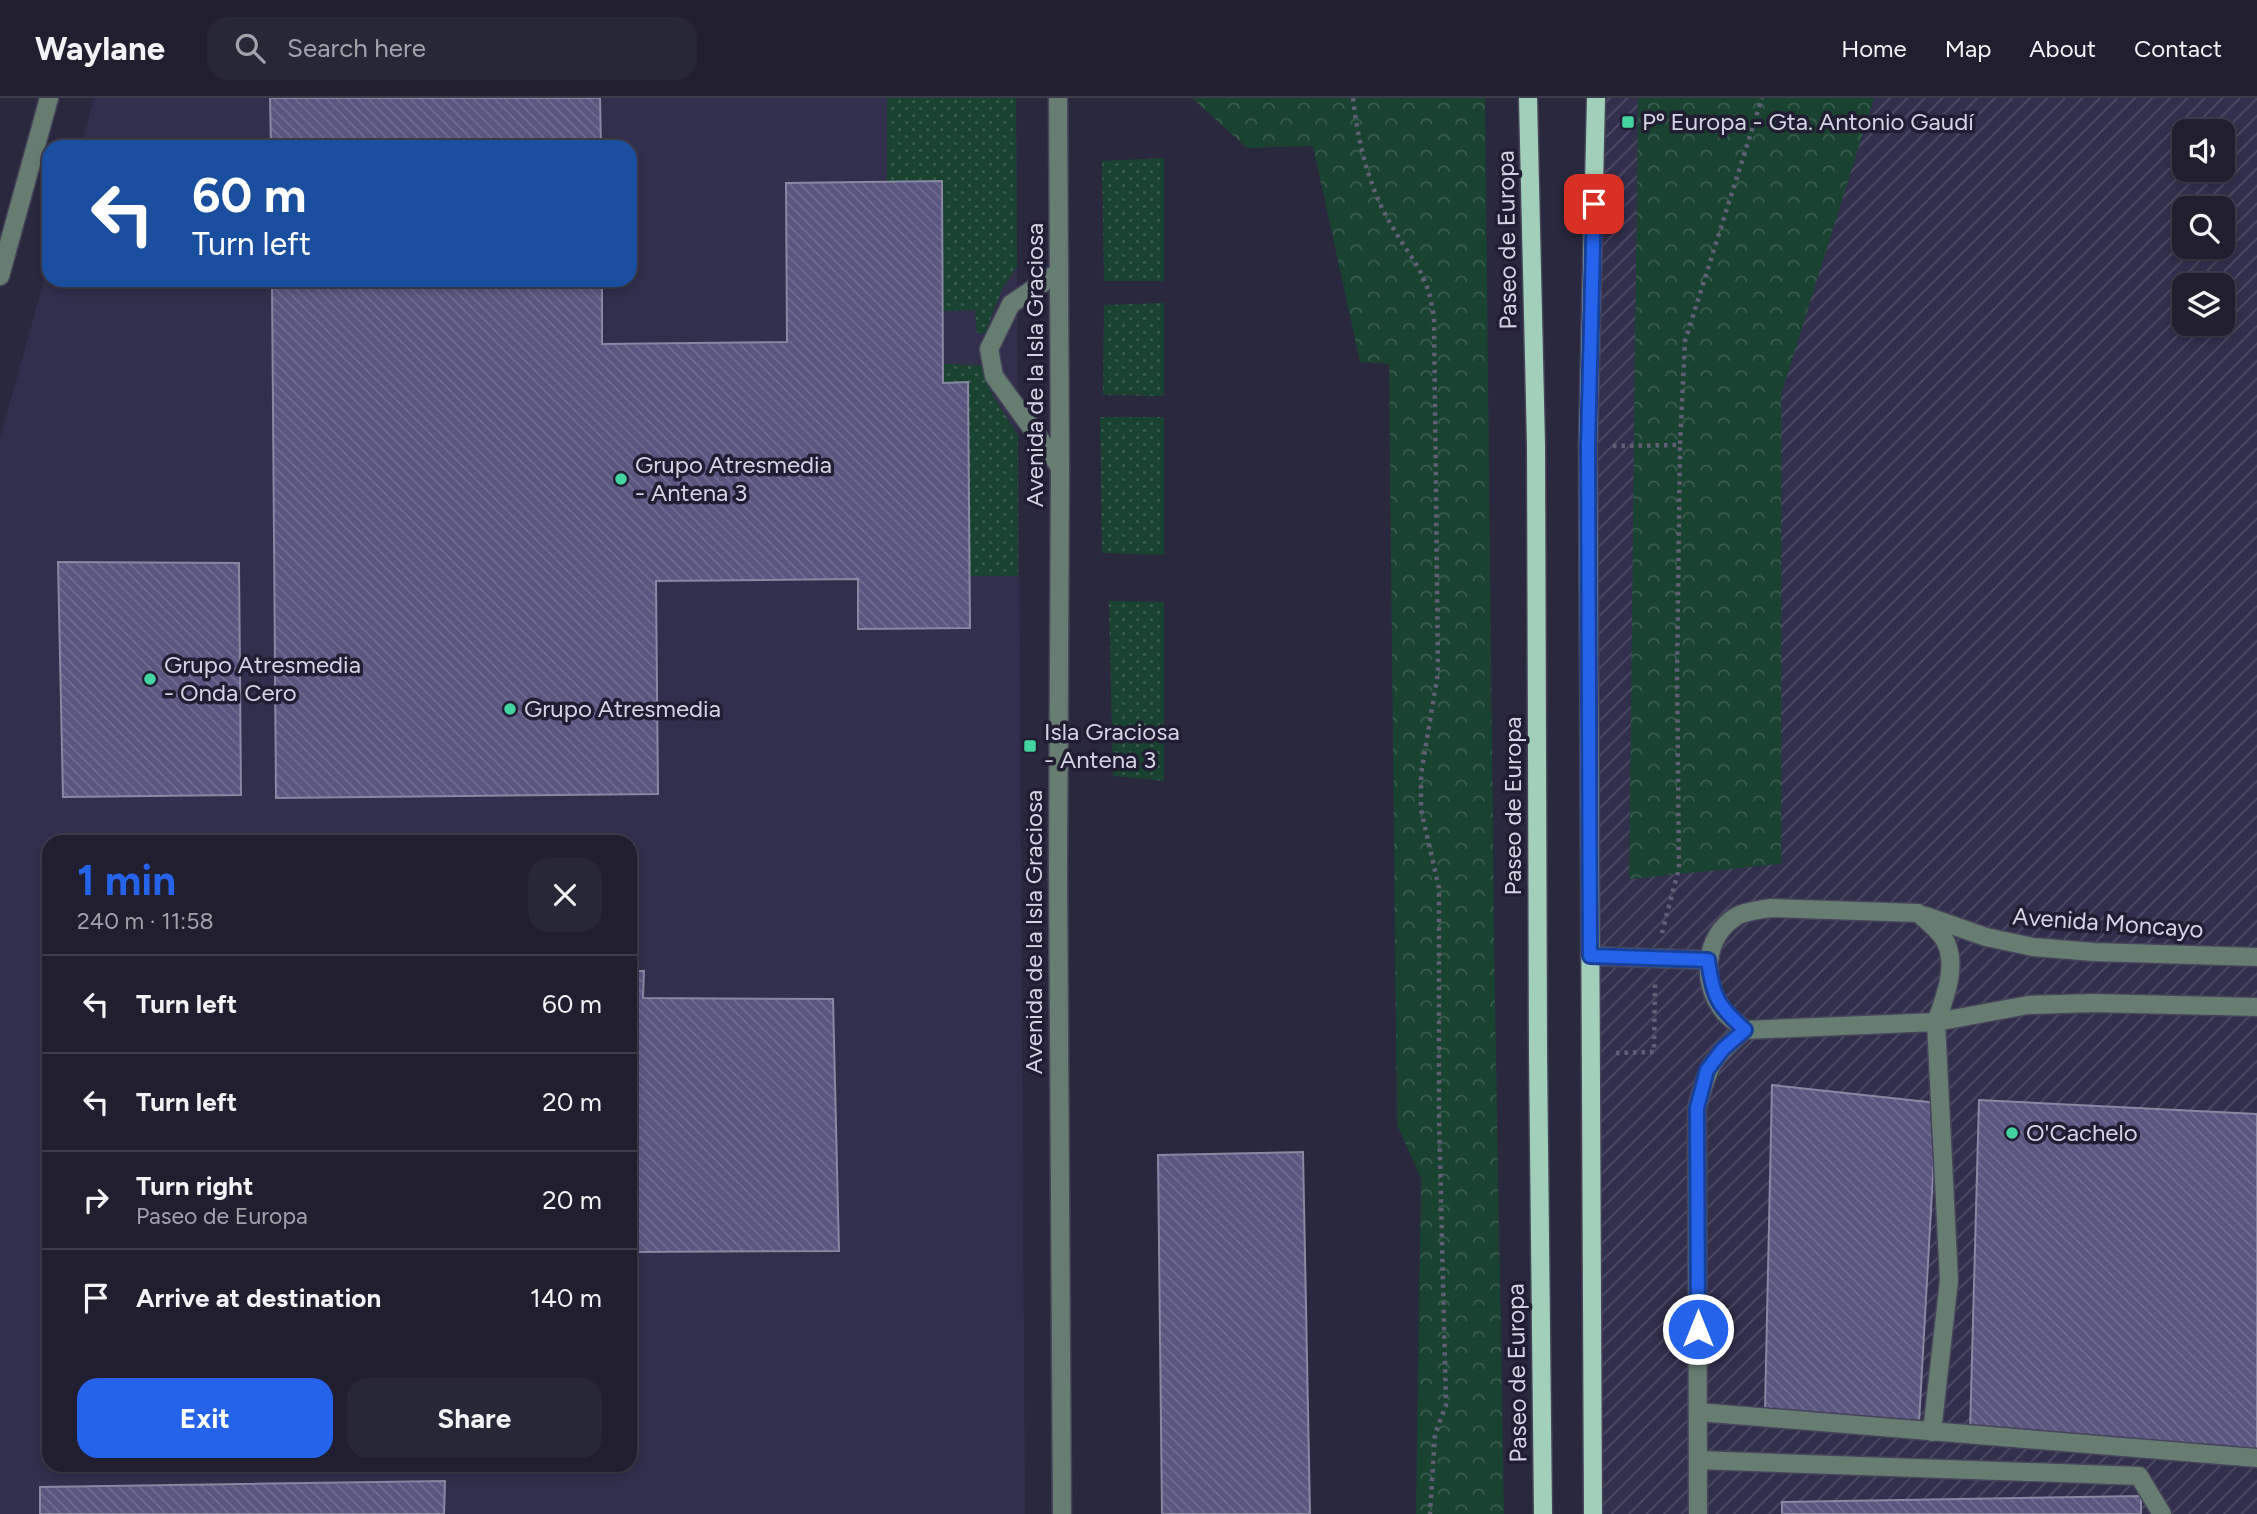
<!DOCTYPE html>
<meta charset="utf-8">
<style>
body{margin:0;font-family:Figtree,sans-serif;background:#282737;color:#f1f3f6;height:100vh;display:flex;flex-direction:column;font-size:26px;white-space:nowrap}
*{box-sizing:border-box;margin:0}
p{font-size:23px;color:#a2a2aa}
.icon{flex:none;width:38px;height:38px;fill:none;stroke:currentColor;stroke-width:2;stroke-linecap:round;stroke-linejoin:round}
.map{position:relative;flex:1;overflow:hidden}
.drawer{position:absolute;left:42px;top:737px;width:595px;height:637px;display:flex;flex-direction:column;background:#201e2f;border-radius:21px;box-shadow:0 4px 10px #0003,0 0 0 2px #3d3c4b}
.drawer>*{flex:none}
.banner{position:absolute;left:42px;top:42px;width:595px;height:147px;border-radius:21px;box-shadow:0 4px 10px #0003,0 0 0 2px #3d3c4b;background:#1a4fa0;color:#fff;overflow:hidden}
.fabs{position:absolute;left:2172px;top:21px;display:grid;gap:14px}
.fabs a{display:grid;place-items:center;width:63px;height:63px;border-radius:14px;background:#201e2f;box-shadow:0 4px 10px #0003,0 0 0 2px #3d3c4b;font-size:35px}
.pin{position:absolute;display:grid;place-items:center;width:60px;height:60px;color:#fff;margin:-30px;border-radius:14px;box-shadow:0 4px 10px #0006}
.me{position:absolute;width:77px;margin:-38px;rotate:0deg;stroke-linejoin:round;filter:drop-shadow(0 0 5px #0008)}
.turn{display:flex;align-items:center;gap:24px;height:147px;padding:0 35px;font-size:32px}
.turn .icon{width:91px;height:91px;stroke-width:2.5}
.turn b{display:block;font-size:49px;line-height:60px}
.round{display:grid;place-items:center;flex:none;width:74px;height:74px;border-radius:21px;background:#282737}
.overview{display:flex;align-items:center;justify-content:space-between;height:119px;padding:0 35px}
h1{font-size:42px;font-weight:700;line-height:52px;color:#2563eb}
.button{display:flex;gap:14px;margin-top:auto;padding:14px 35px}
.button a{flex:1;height:80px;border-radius:21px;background:#2563eb;color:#fff;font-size:28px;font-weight:700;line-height:80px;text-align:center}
.button a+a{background:#282737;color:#f1f3f6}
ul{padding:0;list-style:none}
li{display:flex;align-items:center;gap:21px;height:98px;padding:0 35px;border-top:2px solid #3d3c4b}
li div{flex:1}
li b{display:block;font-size:26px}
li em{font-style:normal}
header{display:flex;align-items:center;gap:42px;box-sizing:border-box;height:98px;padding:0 35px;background:#201e2f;border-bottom:2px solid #3d3c4b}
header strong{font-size:33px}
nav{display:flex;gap:38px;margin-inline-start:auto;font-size:24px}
.search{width:490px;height:63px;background:#282737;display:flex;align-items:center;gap:18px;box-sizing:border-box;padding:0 24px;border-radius:21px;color:#a2a2aa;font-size:26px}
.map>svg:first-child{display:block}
.built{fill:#322f4c;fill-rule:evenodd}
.industrial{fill:url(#industrial-furrows);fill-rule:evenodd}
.park{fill:url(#park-crowns)}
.garden{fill:url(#garden-dots)}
.building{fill:url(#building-back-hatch);stroke:#8987a2;stroke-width:2}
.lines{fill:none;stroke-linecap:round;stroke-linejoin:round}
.minor-casing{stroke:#454459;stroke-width:21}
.major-casing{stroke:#454459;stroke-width:21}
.path{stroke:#615f74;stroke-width:4.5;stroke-dasharray:3.5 5;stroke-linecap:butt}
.minor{stroke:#677d72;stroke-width:18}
.major{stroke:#a2cfb9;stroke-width:18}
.route-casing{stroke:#184099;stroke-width:18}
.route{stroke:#2563eb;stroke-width:12}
.poi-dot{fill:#44d49f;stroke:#211e34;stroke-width:2.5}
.labels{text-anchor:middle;stroke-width:7;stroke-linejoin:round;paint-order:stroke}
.poi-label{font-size:24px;fill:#d5d4e3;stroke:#211e34;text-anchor:start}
.street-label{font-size:24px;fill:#d5d4e3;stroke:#211e34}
</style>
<header>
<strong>Waylane</strong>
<div class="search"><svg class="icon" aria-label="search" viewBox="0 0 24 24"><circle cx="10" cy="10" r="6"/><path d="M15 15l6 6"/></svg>Search here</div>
<nav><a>Home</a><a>Map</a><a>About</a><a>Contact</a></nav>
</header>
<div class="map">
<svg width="2257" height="1416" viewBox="0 0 2257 1416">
<defs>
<pattern id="industrial-furrows" width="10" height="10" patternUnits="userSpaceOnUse" patternTransform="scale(1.75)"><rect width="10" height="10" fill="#322f4c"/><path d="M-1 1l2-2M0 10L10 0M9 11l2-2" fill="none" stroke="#4f4c66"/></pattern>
<pattern id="park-crowns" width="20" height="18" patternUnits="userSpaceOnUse" patternTransform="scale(1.75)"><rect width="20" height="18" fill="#1a4231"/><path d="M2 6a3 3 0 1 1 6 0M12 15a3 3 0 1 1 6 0" fill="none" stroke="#3a5c4f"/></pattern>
<pattern id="garden-dots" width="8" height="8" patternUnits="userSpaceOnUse" patternTransform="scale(1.75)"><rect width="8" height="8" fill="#1a4231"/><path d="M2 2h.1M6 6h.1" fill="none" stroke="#3a5c4f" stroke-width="1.8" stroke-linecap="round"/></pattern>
<pattern id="building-back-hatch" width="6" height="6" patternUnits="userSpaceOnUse" patternTransform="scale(1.75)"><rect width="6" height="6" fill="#5a567f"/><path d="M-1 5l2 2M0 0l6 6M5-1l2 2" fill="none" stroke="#716d91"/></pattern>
</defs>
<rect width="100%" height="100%" fill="#2a283f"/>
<path class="built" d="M94,0H1016L1025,1416H0V340L49,164V182H630V49H81ZM49,744H630V1367H49Z"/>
<path class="industrial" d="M1596,0H2257V1416H1593ZM2184,33H2222V72H2184ZM2184,110H2222V149H2184ZM2184,187H2222V226H2184Z"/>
<g class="park">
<polygon points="1192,0 1485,0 1494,843 1504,1416 1416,1416 1421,1080 1397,1027 1389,266 1360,264 1313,48 1247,50"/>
<polygon points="1638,0 1874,0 1781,297 1781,766 1629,781"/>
</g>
<g class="garden">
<polygon points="887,0 1016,0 1017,169 1003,189 985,235 977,235 975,212 943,213 942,83 887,84"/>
<polygon points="1164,60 1164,183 1104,183 1102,63"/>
<polygon points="1164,205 1164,298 1103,297 1104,207"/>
<polygon points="943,266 981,267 991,295 1018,337 1018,478 970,478 968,285 943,285"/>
<polygon points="1100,319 1164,319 1164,457 1102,455"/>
<polygon points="1109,503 1164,504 1164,683 1113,678"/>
</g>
<g class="building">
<polygon points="270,0 600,0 601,49 271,49"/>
<polygon points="942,83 943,285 968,284 970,530 858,531 858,481 656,483 658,696 276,700 272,182 602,182 602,246 787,244 786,85"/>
<polygon points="58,464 239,465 241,697 63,699"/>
<polygon points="630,873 644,873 643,900 833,901 839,1153 630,1154"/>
<polygon points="1772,987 1937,1005 1919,1325 1765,1313"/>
<polygon points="1979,1002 2257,1016 2257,1352 1970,1334"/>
<polygon points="1303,1054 1310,1416 1162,1416 1158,1057"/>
<polygon points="445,1383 444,1416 40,1416 40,1389"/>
<polygon points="2141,1398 2141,1416 1782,1416 1782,1404"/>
</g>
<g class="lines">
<g class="minor-casing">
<g id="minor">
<polyline points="1058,0 1060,369 1058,772 1062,1416"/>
<polyline points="1059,174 1011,206 989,251 994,278 1060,369"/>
<polyline points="0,178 49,0"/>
<path d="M1770,810L1918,815C1926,822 1936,830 1942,838C1960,862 1945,900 1936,924L1745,932C1738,926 1730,921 1724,914C1700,884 1704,838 1737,818C1746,813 1760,812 1770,810Z"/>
<polyline points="1926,818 1986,839 2033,849 2094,854 2257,859"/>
<polyline points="1590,858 1708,862"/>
<polyline points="1698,1314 2257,1360"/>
<polyline points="1932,1334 1949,1182 1936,924 2028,907 2093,905 2257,909"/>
<polyline points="1698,1362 2139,1378 2162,1416"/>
<path d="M1698,1416L1697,1010C1708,968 1711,961 1745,932"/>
</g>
</g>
<g class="major-casing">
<g id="major">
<polyline points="1528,0 1536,347 1538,955 1543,1416"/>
<polyline points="1593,1416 1588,348 1596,0"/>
</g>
</g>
<g class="path">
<path d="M1353,0C1358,45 1369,91 1393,130C1405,151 1421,169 1428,192C1431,200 1432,210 1434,219L1438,575L1421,676V712L1439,790V1019L1446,1307L1435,1336L1430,1416"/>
<polyline points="1613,348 1680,347 1685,243 1762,0"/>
<polyline points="1662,835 1679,770 1677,576 1680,347"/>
<polyline points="1616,955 1654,954 1655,885"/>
</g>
<use href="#minor" class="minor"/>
<use href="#major" class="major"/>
</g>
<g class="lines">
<g class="route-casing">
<path id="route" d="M1594,106L1588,348L1590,858L1708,862C1713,899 1717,907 1745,932L1723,951L1707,972L1697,1010L1698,1231"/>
</g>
<use href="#route" class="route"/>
</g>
<g class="poi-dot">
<rect x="1621" y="17" width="14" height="14" rx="3.5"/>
<circle cx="621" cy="381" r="7"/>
<circle cx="150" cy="581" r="7"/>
<circle cx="510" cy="611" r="7"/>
<rect x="1023" y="641" width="14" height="14" rx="3.5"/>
<circle cx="2012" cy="1035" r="7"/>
</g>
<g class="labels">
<g class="poi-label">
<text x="1642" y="32">Pº Europa - Gta. Antonio Gaudí</text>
<text x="635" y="375">Grupo Atresmedia<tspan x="635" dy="28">- Antena 3</tspan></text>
<text x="164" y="575">Grupo Atresmedia<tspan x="164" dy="28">- Onda Cero</tspan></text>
<text x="524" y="619">Grupo Atresmedia</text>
<text x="1044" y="642">Isla Graciosa<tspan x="1044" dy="28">- Antena 3</tspan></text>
<text x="2026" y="1043">O'Cachelo</text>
</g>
<g class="street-label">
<text transform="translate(1507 142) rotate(-91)" y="8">Paseo de Europa</text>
<text transform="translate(1035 267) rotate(-90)" y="8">Avenida de la Isla Graciosa</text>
<text transform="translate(1513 708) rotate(-90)" y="8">Paseo de Europa</text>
<text transform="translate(2108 825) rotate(4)" y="8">Avenida Moncayo</text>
<text transform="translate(1034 834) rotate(-90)" y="8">Avenida de la Isla Graciosa</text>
<text transform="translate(1517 1275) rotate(-91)" y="8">Paseo de Europa</text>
</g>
</g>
</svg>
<div class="fabs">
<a><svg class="icon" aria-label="sound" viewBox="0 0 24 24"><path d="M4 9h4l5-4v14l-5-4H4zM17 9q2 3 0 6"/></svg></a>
<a><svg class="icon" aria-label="search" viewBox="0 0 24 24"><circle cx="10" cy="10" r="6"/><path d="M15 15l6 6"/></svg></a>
<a><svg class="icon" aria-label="layers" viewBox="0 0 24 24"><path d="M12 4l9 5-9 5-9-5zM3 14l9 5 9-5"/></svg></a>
</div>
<div class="pin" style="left:1594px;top:106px;background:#d93025"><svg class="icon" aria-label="arrive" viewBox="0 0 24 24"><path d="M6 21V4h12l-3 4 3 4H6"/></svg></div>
<svg class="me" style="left:1698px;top:1231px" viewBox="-20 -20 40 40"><circle r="17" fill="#2563eb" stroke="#fff" stroke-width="3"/><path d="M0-11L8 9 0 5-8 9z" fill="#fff"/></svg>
<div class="banner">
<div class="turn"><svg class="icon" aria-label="left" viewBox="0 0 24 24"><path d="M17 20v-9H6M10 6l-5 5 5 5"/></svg><div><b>60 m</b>Turn left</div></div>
</div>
<section class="drawer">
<div class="overview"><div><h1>1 min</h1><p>240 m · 11:58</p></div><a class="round"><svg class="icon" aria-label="close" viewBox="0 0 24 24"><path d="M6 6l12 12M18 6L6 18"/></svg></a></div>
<ul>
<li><svg class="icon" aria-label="left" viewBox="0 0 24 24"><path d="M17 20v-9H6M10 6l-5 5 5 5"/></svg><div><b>Turn left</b></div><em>60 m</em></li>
<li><svg class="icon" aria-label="left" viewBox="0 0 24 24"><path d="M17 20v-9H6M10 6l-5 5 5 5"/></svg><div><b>Turn left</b></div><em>20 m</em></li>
<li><svg class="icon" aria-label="right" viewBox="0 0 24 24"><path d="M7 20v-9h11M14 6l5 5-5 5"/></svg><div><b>Turn right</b><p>Paseo de Europa</p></div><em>20 m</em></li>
<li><svg class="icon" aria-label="arrive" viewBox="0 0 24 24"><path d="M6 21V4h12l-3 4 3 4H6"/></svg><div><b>Arrive at destination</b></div><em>140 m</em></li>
</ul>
<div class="button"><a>Exit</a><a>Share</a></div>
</section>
</div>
